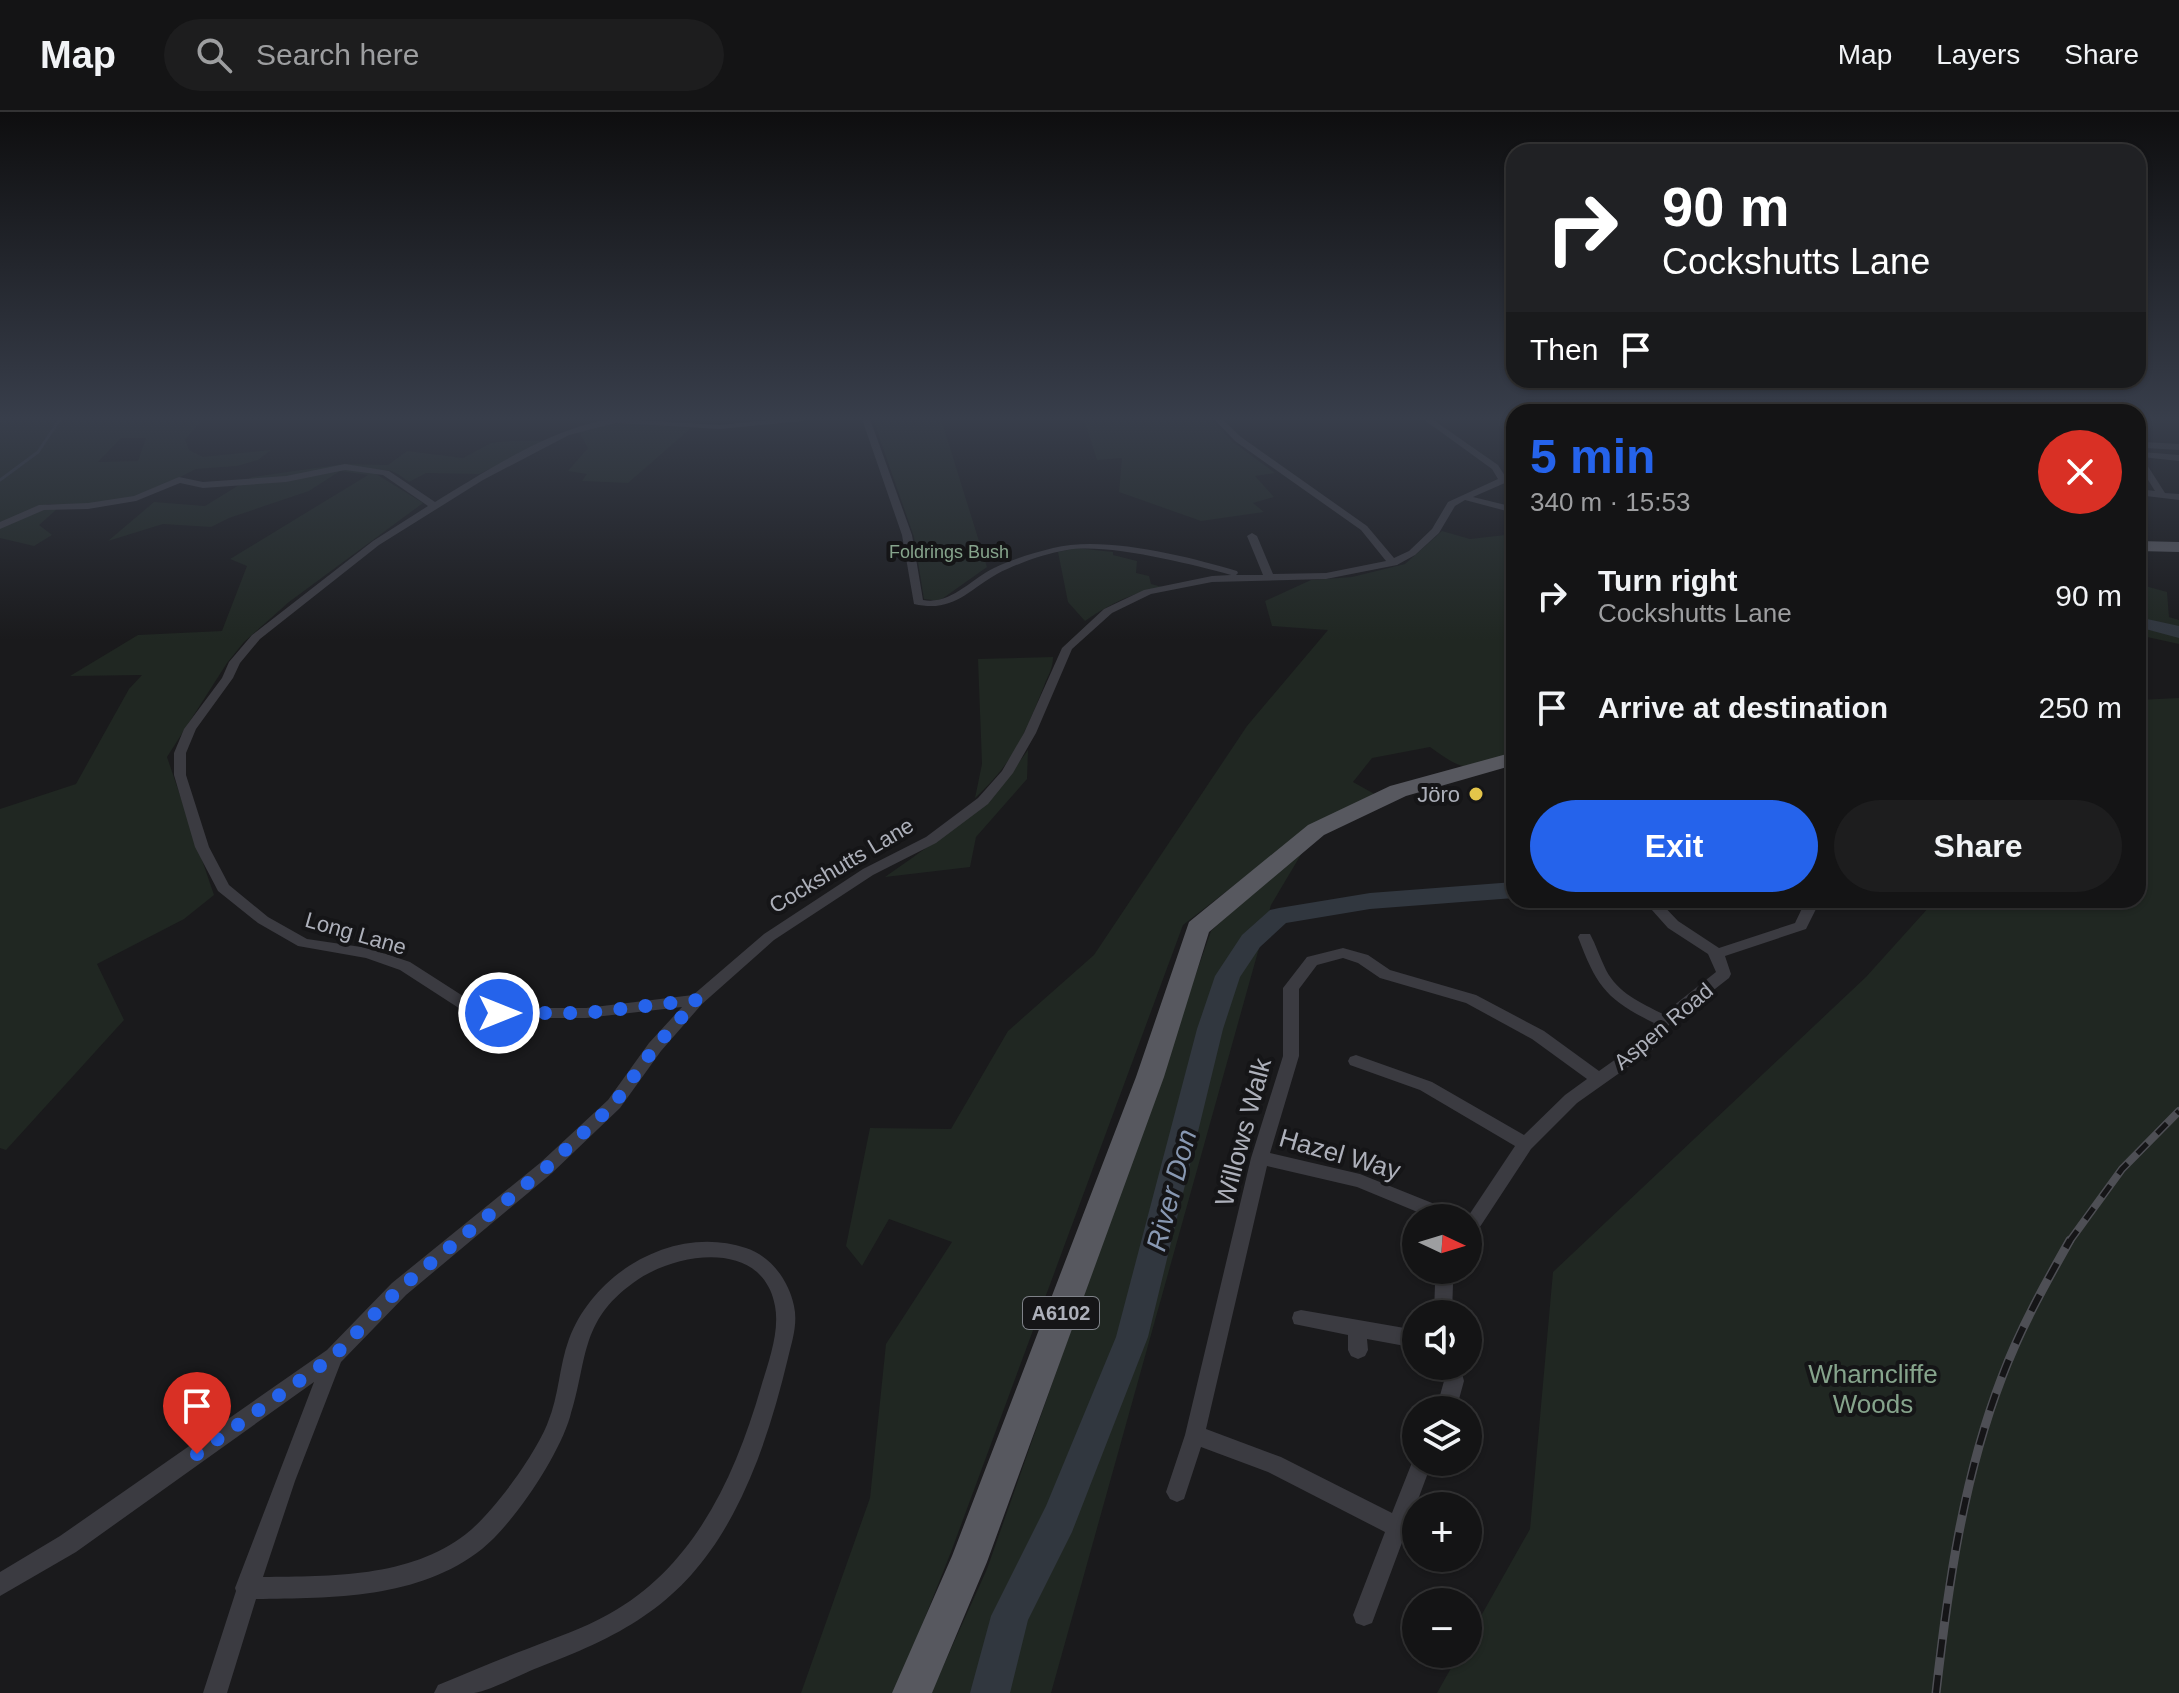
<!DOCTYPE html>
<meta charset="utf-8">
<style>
body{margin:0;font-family:Helvetica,sans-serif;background:#1d1d1e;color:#f1f3f6;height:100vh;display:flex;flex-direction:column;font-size:30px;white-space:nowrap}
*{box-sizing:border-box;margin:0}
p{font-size:26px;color:#9d9ea0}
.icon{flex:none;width:44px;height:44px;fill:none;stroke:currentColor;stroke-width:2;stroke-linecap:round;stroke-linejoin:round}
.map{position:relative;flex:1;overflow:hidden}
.drawer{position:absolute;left:1506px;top:292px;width:640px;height:504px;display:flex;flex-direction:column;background:#141415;border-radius:24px;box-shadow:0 2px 6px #0004,0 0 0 2px #333334}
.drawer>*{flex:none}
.guide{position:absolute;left:1506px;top:32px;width:640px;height:244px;border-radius:24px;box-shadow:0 2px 6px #0004,0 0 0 2px #333334;background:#202124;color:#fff;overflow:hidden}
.needle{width:52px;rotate:94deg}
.tools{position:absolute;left:1402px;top:1092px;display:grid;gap:16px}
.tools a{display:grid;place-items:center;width:80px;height:80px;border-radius:50%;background:#141415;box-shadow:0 2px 6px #0004,0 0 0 2px #333334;font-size:40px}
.pin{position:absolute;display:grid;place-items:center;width:68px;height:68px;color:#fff;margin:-82px -34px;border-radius:50% 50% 50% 0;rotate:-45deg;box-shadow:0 0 8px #0007}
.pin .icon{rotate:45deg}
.me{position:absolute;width:88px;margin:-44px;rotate:90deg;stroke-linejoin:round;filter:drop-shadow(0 0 6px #0008)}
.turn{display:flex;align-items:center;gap:28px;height:168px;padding:0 24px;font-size:36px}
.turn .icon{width:104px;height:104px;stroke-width:2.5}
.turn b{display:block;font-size:56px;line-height:68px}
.then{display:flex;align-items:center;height:76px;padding:0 24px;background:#0003;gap:16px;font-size:30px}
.round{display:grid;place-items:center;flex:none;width:84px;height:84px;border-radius:42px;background:#1d1d1e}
.headline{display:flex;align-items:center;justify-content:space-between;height:136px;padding:0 24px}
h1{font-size:48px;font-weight:700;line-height:60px;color:#2563eb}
.primary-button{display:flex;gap:16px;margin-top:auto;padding:16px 24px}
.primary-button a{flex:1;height:92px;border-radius:48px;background:#2563eb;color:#fff;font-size:32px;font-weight:700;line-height:92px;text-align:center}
.primary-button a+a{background:#1d1d1e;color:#f1f3f6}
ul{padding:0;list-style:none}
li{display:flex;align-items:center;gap:24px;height:112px;padding:0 24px}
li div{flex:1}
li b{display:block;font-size:30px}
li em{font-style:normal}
header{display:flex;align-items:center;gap:48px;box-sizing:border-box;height:112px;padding:0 40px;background:#141415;border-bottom:2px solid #333334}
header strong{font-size:38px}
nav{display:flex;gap:44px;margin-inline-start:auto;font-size:28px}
.search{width:560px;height:72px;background:#1d1d1e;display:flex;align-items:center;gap:20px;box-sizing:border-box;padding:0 28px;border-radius:44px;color:#9d9ea0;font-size:30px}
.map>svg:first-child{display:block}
.green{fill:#202722;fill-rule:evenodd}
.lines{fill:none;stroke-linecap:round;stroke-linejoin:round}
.stream{stroke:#31373f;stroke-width:3}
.river{fill:#31373f;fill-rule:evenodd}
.street{fill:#3b3b41;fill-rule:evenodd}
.primary{fill:#57585f;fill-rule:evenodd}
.rail-far1-casing{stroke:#4e4f55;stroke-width:8}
.rail-casing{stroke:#4e4f55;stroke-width:9}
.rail-far1{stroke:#151517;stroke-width:5;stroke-dasharray:14;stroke-linecap:butt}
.rail{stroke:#151517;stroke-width:6;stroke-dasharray:18;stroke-linecap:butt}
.route{stroke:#2563eb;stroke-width:14;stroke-dasharray:0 25.2}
.poi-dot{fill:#e4c54a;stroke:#151517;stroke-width:3}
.labels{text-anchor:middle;stroke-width:8;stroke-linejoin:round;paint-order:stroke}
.far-park-label{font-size:18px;fill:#86a48c;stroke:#151517}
.shield{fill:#151517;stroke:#7f8289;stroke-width:2}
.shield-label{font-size:20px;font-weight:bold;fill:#adb0ba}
.poi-label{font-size:22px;fill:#adb0ba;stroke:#151517;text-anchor:end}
.street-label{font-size:22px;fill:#adb0ba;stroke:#151517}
.near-street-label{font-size:26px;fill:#adb0ba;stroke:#151517}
.near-park-label{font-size:26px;fill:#86a48c;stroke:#151517}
.near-water-label{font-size:28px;font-style:italic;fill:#8898b2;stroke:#151517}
</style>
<header>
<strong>Map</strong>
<div class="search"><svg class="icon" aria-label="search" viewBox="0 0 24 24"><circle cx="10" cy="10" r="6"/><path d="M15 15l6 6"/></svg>Search here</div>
<nav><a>Map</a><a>Layers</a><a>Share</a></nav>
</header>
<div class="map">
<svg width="2179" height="1581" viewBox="0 0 2179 1581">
<rect width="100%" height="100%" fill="#1a1a1c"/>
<g class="green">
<path d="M0,307H203L185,328L189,338L203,345L271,338L258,348L237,354L196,357L144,383L89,393L48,392L0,412ZM121,326H146L138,349L98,350Z"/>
<polygon points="873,307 941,307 987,455 939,489 924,487 914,425"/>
<polygon points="1084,307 1211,307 1233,330 1275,361 1255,364 1274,385 1253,391 1264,400 1201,409 1119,380 1122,346 1097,348"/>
<polygon points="618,311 691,316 628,371 582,369 587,362 568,359 588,336 579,320"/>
<path d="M509,329H548L479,362L426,361L409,370C398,362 388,353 376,362L423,391L289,490L244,530L227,551L167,645L214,783L184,807L97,852L124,908L6,1038L0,1036V697L76,672L129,577L142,563L70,564L138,523L222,519L247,454L230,447L368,363L340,359L309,379L229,406L211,415L163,412L108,429L154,390L205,394L252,365L344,352L388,353L407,339L463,346L491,331Z"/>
<polygon points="45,397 57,397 39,413 52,423 34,434 0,426 0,416"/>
<path d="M1442,419L1470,427L1514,422V641C1471,657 1469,664 1430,635L1372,646L1353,670L1378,684L1308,716L1183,813L951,1440L895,1581H801L870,1386L886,1232L952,1130L889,1107L862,1154L846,1134L870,1016L951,1017L1008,919L1094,843L1247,614L1328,518L1272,514L1265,489L1311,468L1352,465L1405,452Z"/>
<path d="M1077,436L1113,440V443L1137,449L1136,461L1149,464L1151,472L1162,475C1132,481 1111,491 1085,509L1068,490L1058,440Z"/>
<polygon points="2138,472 2167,480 2169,505 2179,508 2179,532 2138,523"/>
<path d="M1053,545C1053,557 1048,563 1044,574C1024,623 1015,649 975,686L982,652L978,547Z"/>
<polygon points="2179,586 2179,1581 1437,1581 1459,1542 1468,1542 1468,1527 1530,1417 1553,1160 1866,865 1930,794 1929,788 2138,788 2138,588"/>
<path d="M1028,638L1027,667L976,725L970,755L885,765C937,729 992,690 1028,638Z"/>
<polygon points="1309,729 1271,793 1051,1581 931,1581 987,1457 1211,819"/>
</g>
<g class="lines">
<polyline class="stream" points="0,368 38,340 60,307"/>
<g class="river">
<polygon points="2138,505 2179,514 2179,526 2138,515"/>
<polygon points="1514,770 1514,786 1370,797 1286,811 1260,835 1240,865 1223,917 1148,1225 1072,1420 1028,1508 1010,1581 970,1581 991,1504 1046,1394 1116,1225 1197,917 1215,864 1242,823 1270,798 1279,796 1370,781"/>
</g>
<g class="street">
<path d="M619,307L720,313L780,307H806L802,309L720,317L616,311L569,323L483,368L379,433L260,527L240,551L233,566L196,617L186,641V663L209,735L229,773L268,805L307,827L368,836L410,850L477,893L499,896H586L693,883L764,822L863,757L926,725L978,686L1002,659L1024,621L1062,536L1104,497L1144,478L1212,464L1231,463C1191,452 1107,431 1067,438C1044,442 1018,451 997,462C967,479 953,501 914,492L902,423L862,307H870L912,423L923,488C951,493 971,467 994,456C1013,447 1033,441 1053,436C1103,423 1187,444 1237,459L1238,461L1236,463H1263L1247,424L1252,421L1257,424L1273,462L1326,461L1386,449L1361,418L1235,329L1214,307H1222L1241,325L1367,414L1394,446L1409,439L1432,417L1448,390L1498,367L1492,357L1423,307H1432L1498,353L1505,364L1514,361V367L1473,385L1514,395V401L1465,388L1455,394L1439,421L1415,443L1397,453L1326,467L1212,470L1151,482L1112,501L1072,537L1036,621L1013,661L988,692L936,731L873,763L774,828L702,892L661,939L620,996L552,1061L406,1183L341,1250L295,1369L263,1465C331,1464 409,1466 466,1422C493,1401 536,1342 548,1310C559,1284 559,1254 569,1227C594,1160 675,1112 746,1136C771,1144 789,1169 794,1194C798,1212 792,1229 788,1246C775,1300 759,1353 733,1402C687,1488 629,1521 542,1554C523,1561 492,1578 474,1581C461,1581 447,1581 434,1581L438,1573C467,1561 497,1548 527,1537C554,1526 583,1517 609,1502C694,1455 735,1365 761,1275C768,1251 780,1220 775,1194C763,1126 674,1140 633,1171C579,1210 588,1249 570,1305C558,1345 514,1411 482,1437C419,1487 332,1486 256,1487L227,1581H203L236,1479L235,1476L314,1270L76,1440L0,1484V1460L60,1424L327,1238L392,1171L540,1051L608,988L649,931L682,895L586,906H499L468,902L400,858L366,846L298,834L258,811L218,779L195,735L174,663V641L184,617L222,566L229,550L252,523L373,429L428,394L383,363L345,358L286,370L203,376L180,371L136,389L88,397L44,398L0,417V410L39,393L88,391L134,384L179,365L203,370L286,364L345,352L389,359L435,390C484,360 562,309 619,307Z"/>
<polygon points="2144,330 2179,332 2179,338 2146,336 2142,340 2179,343 2179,349 2142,345 2165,381 2179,382 2179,388 2138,383 2138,377 2155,379 2138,352 2138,334"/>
<path d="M1643,788H1658L1678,809L1719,836L1795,811L1806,788H1824L1818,793L1806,817L1725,844L1731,862L1729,866L1669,913L1652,938L1577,991L1531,1037L1474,1124L1468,1127L1467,1106L1515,1034L1420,978L1350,953L1348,949L1350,945L1356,943L1432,970L1524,1023L1565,983L1587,967L1532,927L1466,891L1380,866L1358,851L1343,846L1317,853L1299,877V944L1270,1041L1360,1062L1457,1101L1460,1106H1432L1357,1075L1267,1054L1206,1317L1281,1345L1392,1401L1415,1343L1416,1350H1432L1372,1511L1364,1514L1356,1511L1353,1503L1385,1420L1268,1360L1201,1335L1184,1387L1177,1390L1170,1387L1166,1380L1185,1323L1251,1046L1283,944V876L1307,845L1343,836L1368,843L1390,858L1476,883L1544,919L1599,959L1640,930L1654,911C1606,887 1597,875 1578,825L1580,822H1590C1596,833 1600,846 1606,858C1618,881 1641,891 1663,902L1716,860L1708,842L1668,816Z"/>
<polygon points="1441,1158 1459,1158 1453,1172 1452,1202 1434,1202 1435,1172"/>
<polygon points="1301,1198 1416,1218 1416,1236 1367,1227 1368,1238 1365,1244 1358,1247 1351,1244 1348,1238 1348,1223 1294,1212 1292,1206 1294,1200"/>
<polygon points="1440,1254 1460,1254 1464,1269 1456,1298 1436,1298 1444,1269"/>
</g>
<g class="primary">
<polygon points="2138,429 2179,430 2179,440 2138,439"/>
<polygon points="1514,640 1514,653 1406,684 1324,723 1209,820 1164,965 987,1450 932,1581 892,1581 952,1444 1136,965 1189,810 1308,713 1390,674"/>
</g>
<g class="rail-far1-casing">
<polyline id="rail-far1" points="2069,1130 2122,1057 2179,999"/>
</g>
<g class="rail-casing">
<path id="rail" d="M1936,1581C1948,1474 1963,1366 2002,1265C2020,1217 2045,1172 2070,1128"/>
</g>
<use href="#rail-far1" class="rail-far1"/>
<use href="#rail" class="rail"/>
</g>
<linearGradient id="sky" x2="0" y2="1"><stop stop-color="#0e0e0f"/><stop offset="0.58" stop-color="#383e4b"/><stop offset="1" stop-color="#383e4b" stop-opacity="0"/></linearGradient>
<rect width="2179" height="528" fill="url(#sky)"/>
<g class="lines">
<polyline class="route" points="197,1342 334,1244 399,1177 546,1056 614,992 655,935 697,888 586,901 499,901"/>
</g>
<circle class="poi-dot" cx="1476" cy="682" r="8"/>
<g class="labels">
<g class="far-park-label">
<text x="949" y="446">Foldrings Bush</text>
</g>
<rect class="shield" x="1023" y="1185" width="76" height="32" rx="6"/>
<g class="shield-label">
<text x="1061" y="1208">A6102</text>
</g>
<g class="poi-label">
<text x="1460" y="690">Jöro</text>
</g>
<g class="street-label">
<text transform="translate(841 753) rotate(-31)" y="8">Cockshutts Lane</text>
<text transform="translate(356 821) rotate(16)" y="8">Long Lane</text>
<text transform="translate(1663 914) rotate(-40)" y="8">Aspen Road</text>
</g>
<g class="near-street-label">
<text transform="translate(1243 1020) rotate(-75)" y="9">Willows Walk</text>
<text transform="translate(1340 1042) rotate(16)" y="9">Hazel Way</text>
</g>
<g class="near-park-label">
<text x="1873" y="1271">Wharncliffe<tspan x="1873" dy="30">Woods</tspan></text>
</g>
<g class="near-water-label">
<text transform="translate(1171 1078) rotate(-75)" y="10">River Don</text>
</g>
</g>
</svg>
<div class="tools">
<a><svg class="needle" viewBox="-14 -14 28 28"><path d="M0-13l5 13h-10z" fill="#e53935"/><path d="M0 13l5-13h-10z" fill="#9d9ea0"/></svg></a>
<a><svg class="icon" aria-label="sound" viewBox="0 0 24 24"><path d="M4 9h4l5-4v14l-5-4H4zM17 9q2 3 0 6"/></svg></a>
<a><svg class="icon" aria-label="layers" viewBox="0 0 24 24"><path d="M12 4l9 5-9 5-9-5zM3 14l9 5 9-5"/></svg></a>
<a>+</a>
<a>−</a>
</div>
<div class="pin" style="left:197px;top:1342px;background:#d93025"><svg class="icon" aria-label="arrive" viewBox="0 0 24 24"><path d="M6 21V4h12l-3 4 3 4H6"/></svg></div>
<svg class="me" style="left:499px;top:901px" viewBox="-20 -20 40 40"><circle r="17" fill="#2563eb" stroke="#fff" stroke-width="3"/><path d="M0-11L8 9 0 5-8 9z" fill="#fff"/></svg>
<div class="guide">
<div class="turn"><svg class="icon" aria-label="right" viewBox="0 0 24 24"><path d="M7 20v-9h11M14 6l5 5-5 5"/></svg><div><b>90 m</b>Cockshutts Lane</div></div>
<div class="then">Then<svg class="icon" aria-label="arrive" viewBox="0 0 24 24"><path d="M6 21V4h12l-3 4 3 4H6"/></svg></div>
</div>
<section class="drawer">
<div class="headline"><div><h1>5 min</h1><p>340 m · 15:53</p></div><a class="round" style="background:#d93025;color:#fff"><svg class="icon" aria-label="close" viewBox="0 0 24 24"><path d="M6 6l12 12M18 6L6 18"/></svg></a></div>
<ul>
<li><svg class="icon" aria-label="right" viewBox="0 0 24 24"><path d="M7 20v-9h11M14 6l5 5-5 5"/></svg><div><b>Turn right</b><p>Cockshutts Lane</p></div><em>90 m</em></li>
<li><svg class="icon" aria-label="arrive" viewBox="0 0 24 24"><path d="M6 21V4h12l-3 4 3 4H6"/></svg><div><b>Arrive at destination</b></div><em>250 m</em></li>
</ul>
<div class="primary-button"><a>Exit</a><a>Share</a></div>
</section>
</div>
